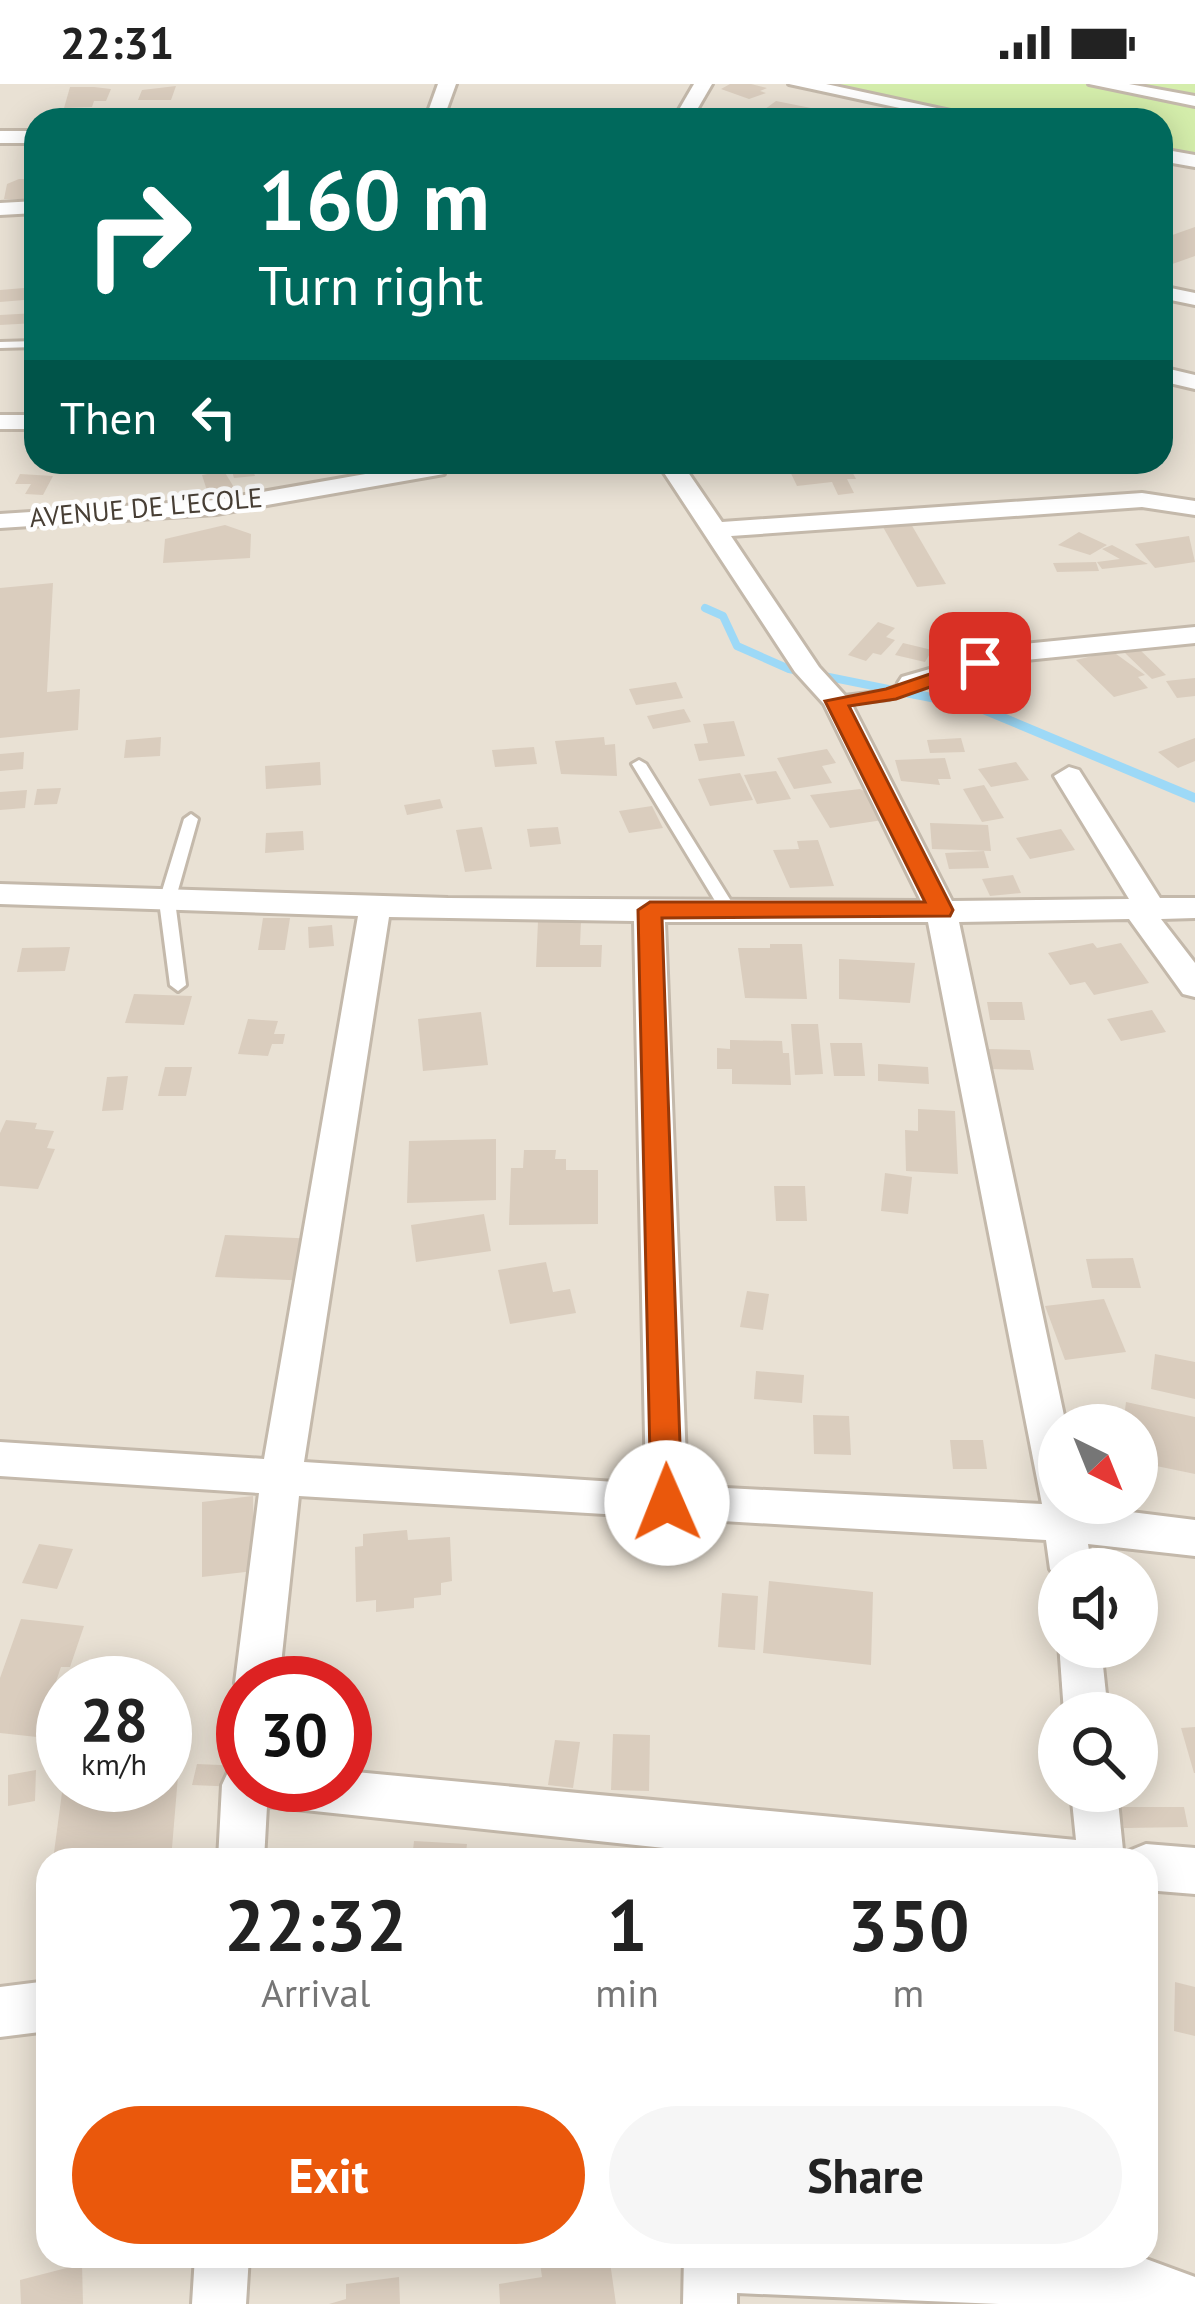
<!DOCTYPE html>
<style>
body{margin:0;font-family:"PT Sans",sans-serif;background:#f6f6f6;color:#222;height:100vh;display:flex;flex-direction:column;font-size:45px;white-space:nowrap}
*{box-sizing:border-box;margin:0}
p{font-size:39px;color:#767676}
.icon{flex:none;width:66px;height:66px;fill:none;stroke:currentColor;stroke-width:2;stroke-linecap:round;stroke-linejoin:round}
.map{position:relative;flex:1;overflow:hidden}
.panel{position:absolute;left:36px;top:1764px;width:1122px;height:420px;display:flex;flex-direction:column;background:#fff;border-radius:36px;box-shadow:0 6px 30px #0003}
.panel>*{flex:none}
.guide{position:absolute;left:24px;top:24px;width:1149px;height:366px;border-radius:36px;box-shadow:0 6px 30px #0003;background:#00695c;color:#fff;overflow:hidden}
.needle{width:78px;rotate:137deg}
.buttons{position:absolute;left:1038px;top:1320px;display:grid;gap:24px}
.buttons a{display:grid;place-items:center;width:120px;height:120px;border-radius:50%;background:#fff;box-shadow:0 6px 30px #0003;font-size:60px}
.speed{position:absolute;left:36px;top:1572px;display:flex;gap:24px;font-size:60px;font-weight:700;text-align:center}
.speed>*{display:grid;place-content:center;width:156px;height:156px;border-radius:50%;background:#fff;box-shadow:0 6px 30px #0003;line-height:1}
.speed small{font-size:30px;font-weight:400}
.speed .limit{border:18px solid #d22;background:#fff;color:#111}
.pin{position:absolute;display:grid;place-items:center;width:102px;height:102px;color:#fff;margin:-51px;border-radius:24px;box-shadow:0 6px 18px #0006}
.me{position:absolute;width:132px;margin:-66px;rotate:359deg;stroke-linejoin:round;filter:drop-shadow(0 0 9px #0008)}
.turn{display:flex;align-items:center;gap:42px;height:252px;padding:0 36px;font-size:54px}
.turn .icon{width:156px;height:156px;stroke-width:2.5}
.turn b{display:block;font-size:84px;line-height:102px}
.then{display:flex;align-items:center;height:114px;padding:0 36px;background:#0003;gap:24px;font-size:45px}
.eta{display:flex;justify-content:space-evenly;align-items:center;height:204px;text-align:center}
.eta b{font-size:72px;font-weight:700;line-height:84px}
.button{display:flex;gap:24px;margin-top:auto;padding:24px 36px}
.button a{flex:1;height:138px;border-radius:72px;background:#ea580c;color:#fff;font-size:48px;font-weight:700;line-height:138px;text-align:center}
.button a+a{background:#f6f6f6;color:#222}
.status{display:flex;justify-content:space-between;align-items:center;height:84px;padding:0 60px;background:#fff;direction:ltr}
.status svg{height:33px;fill:currentColor}
.map>svg:first-child{display:block}
.residential{fill:#e9e1d4;fill-rule:evenodd}
.green{fill:#d4edab}
.lines{fill:none;stroke-linecap:round;stroke-linejoin:round}
.stream-far1{stroke:#9dd9f7;stroke-width:8}
.stream{stroke:#9dd9f7;stroke-width:9}
.building{fill:#dacdbe}
.lane-casing{stroke:#c4b9ab;stroke-width:6}
.street-casing{stroke:#c4b9ab;stroke-width:6}
.lane{fill:#fff;fill-rule:evenodd}
.street{fill:#fff;fill-rule:evenodd}
.route{fill:#ea580c;stroke:#983908;stroke-width:3}
.labels{text-anchor:middle;stroke-width:9;stroke-linejoin:round;paint-order:stroke}
.far-street-label{font-size:27px;fill:#483f35;stroke:#fff}
</style>
<div class="status"><b>22:31</b><svg viewBox="0 0 49 12"><path d="M0 12V9h3v3zM5 12V6h3v6zM10 12V3h3v9zM15 12V0h3v12zM26 1h20v11H26zM47 4h2v5h-2z"/></svg></div>
<div class="map">
<svg width="1195" height="2220" viewBox="0 0 1195 2220">
<rect width="100%" height="100%" fill="#f5efe6"/>
<path class="residential" d="M0,0H811L808,7L955,36H36V378H1161V77L1195,84V2220H0ZM1059,1341H1137V1419H1059ZM1059,1485H1137V1563H1059ZM63,1599H165V1701H63ZM243,1599H345V1701H243ZM1059,1629H1137V1707H1059ZM48,1776H1146V2172H48Z"/>
<polygon class="green" points="811,0 1195,0 1195,84 1161,77 1161,36 955,36 807,6"/>
<g class="lines">
<polyline class="stream-far1" points="705,524 723,532 737,562 789,585 918,611"/>
<polyline class="stream" points="903,608 975,622 1195,714"/>
</g>
<g class="building">
<polygon points="730,0 751,0 767,4 760,7 766,9 749,15 721,5"/>
<polygon points="176,2 171,16 138,16 142,6"/>
<polygon points="70,3 94,3 111,5 106,17 94,17 92,23 64,24"/>
<polygon points="776,17 811,24 797,35 761,28"/>
<polygon points="19,95 36,95 27,115 4,115 7,100"/>
<polygon points="1195,143 1195,172 1161,184 1161,155"/>
<polygon points="36,203 36,215 0,218 0,206"/>
<polygon points="36,229 36,239 0,241 0,231"/>
<polygon points="229,378 250,378 255,392 234,394"/>
<polygon points="508,378 561,378 561,380 515,389"/>
<polygon points="847,378 856,395 847,395 854,409 838,411 832,398 797,402 786,379"/>
<polygon points="224,387 238,410 210,416 202,391"/>
<polygon points="20,390 53,392 43,411 25,410 31,400 15,400"/>
<polygon points="911,440 946,500 917,503 883,443"/>
<polygon points="225,441 251,450 250,474 163,479 165,455"/>
<polygon points="1079,448 1107,461 1090,471 1058,461"/>
<polygon points="1189,452 1195,478 1155,484 1135,460"/>
<polygon points="1112,461 1148,480 1102,485 1097,478 1120,475 1102,465"/>
<polygon points="1096,478 1099,487 1057,488 1053,479"/>
<polygon points="53,499 47,608 80,605 78,646 0,654 0,504"/>
<polygon points="878,538 895,544 886,553 895,556 881,571 873,569 866,577 848,571"/>
<polygon points="964,554 1003,556 1004,569 965,567"/>
<polygon points="903,559 932,566 925,578 895,571"/>
<polygon points="1138,564 1166,591 1152,595 1124,568"/>
<polygon points="1112,567 1145,591 1138,593 1148,604 1114,613 1076,576"/>
<polygon points="1195,594 1195,612 1177,614 1166,597"/>
<polygon points="676,598 683,614 636,621 629,605"/>
<polygon points="684,625 691,638 653,645 647,632"/>
<polygon points="734,637 745,672 699,677 694,660 708,659 703,640"/>
<polygon points="161,653 160,672 124,674 126,656"/>
<polygon points="604,653 605,661 615,660 617,692 561,690 555,657"/>
<polygon points="961,654 965,668 930,669 927,656"/>
<polygon points="1195,654 1195,677 1178,684 1158,668"/>
<polygon points="534,663 537,680 495,683 492,666"/>
<polygon points="827,665 836,679 822,682 832,699 794,705 777,674"/>
<polygon points="24,668 23,685 0,687 0,670"/>
<polygon points="945,674 951,695 938,695 940,701 901,697 895,676"/>
<polygon points="320,678 321,701 266,705 265,682"/>
<polygon points="1016,678 1029,696 991,703 978,685"/>
<polygon points="776,687 791,715 757,720 744,691"/>
<polygon points="740,689 753,716 710,722 698,695"/>
<polygon points="984,701 1004,734 982,738 963,705"/>
<polygon points="61,704 57,720 34,721 37,705"/>
<polygon points="860,705 870,710 883,736 830,744 810,711"/>
<polygon points="27,706 25,724 0,726 0,708"/>
<polygon points="440,715 443,724 407,731 404,721"/>
<polygon points="652,722 663,744 629,749 619,727"/>
<polygon points="930,739 988,741 991,767 932,765"/>
<polygon points="482,743 492,785 465,788 456,746"/>
<polygon points="558,743 561,760 530,763 527,745"/>
<polygon points="1061,745 1075,766 1030,775 1016,754"/>
<polygon points="303,747 304,766 265,769 266,749"/>
<polygon points="818,756 834,802 790,804 773,766 799,765 797,757"/>
<polygon points="984,767 989,784 949,785 945,769"/>
<polygon points="1013,791 1021,809 990,812 982,795"/>
<polygon points="263,834 290,834 285,866 258,866"/>
<polygon points="538,837 581,837 580,861 602,861 601,883 536,883"/>
<polygon points="332,841 334,862 309,864 308,843"/>
<polygon points="1093,859 1097,864 1121,859 1149,899 1094,911 1085,898 1070,901 1048,869"/>
<polygon points="770,860 802,860 807,915 745,914 738,864 770,864"/>
<polygon points="70,863 65,887 17,888 22,864"/>
<polygon points="839,875 915,879 910,919 839,915"/>
<polygon points="134,910 192,912 184,941 125,939"/>
<polygon points="987,918 1022,918 1025,936 990,936"/>
<polygon points="1152,926 1166,948 1121,957 1107,935"/>
<polygon points="481,928 488,981 423,987 418,935"/>
<polygon points="248,935 278,937 274,950 285,950 283,960 272,960 268,972 238,970"/>
<polygon points="791,940 818,940 823,990 795,991"/>
<polygon points="730,956 782,957 783,969 789,969 791,1001 732,1000 732,985 717,985 717,964 730,965"/>
<polygon points="830,959 862,959 865,992 834,992"/>
<polygon points="987,965 1030,966 1034,986 990,985"/>
<polygon points="878,980 928,983 929,1000 878,997"/>
<polygon points="165,983 192,983 186,1012 158,1012"/>
<polygon points="128,992 123,1026 102,1027 107,993"/>
<polygon points="918,1025 955,1027 958,1090 906,1087 905,1046 918,1047"/>
<polygon points="6,1036 37,1039 35,1045 54,1047 47,1064 55,1065 38,1105 0,1102 0,1049"/>
<polygon points="496,1055 496,1116 407,1119 409,1057"/>
<polygon points="524,1066 556,1066 555,1075 566,1075 566,1086 598,1086 598,1140 509,1141 511,1084 523,1084"/>
<polygon points="885,1089 912,1093 908,1130 881,1127"/>
<polygon points="774,1102 805,1102 807,1137 776,1137"/>
<polygon points="484,1130 491,1167 416,1178 411,1141"/>
<polygon points="225,1151 320,1155 312,1197 215,1193"/>
<polygon points="1133,1174 1141,1204 1092,1204 1086,1175"/>
<polygon points="546,1178 553,1208 570,1205 576,1229 510,1240 498,1186"/>
<polygon points="747,1207 769,1210 763,1246 740,1243"/>
<polygon points="1104,1215 1126,1268 1065,1276 1045,1222"/>
<polygon points="1155,1270 1195,1278 1195,1315 1151,1305"/>
<polygon points="756,1287 804,1291 802,1319 754,1315"/>
<polygon points="1126,1318 1195,1333 1195,1390 1137,1378 1137,1341 1123,1341"/>
<polygon points="813,1331 849,1332 851,1371 814,1370"/>
<polygon points="950,1356 983,1356 987,1385 953,1385"/>
<polygon points="253,1412 254,1487 202,1493 202,1418"/>
<polygon points="407,1446 408,1456 450,1453 452,1497 441,1499 441,1511 414,1514 414,1524 376,1528 376,1516 356,1518 355,1463 363,1462 363,1450"/>
<polygon points="39,1460 73,1465 57,1505 22,1499"/>
<polygon points="769,1497 873,1508 871,1581 763,1569"/>
<polygon points="722,1509 758,1512 755,1566 718,1563"/>
<polygon points="21,1535 84,1542 70,1583 61,1583 37,1653 0,1649 0,1594"/>
<polygon points="1195,1643 1195,1689 1194,1689 1181,1644"/>
<polygon points="613,1650 650,1651 649,1707 611,1706"/>
<polygon points="555,1656 580,1658 573,1704 548,1701"/>
<polygon points="179,1680 171,1776 53,1776 63,1701 165,1701 165,1681"/>
<polygon points="197,1680 243,1682 239,1703 192,1701"/>
<polygon points="36,1686 35,1717 8,1722 8,1691"/>
<polygon points="1120,1723 1184,1723 1188,1743 1124,1744"/>
<polygon points="414,1757 467,1760 465,1776 412,1776"/>
<polygon points="1175,1898 1195,1903 1195,1952 1174,1947"/>
<polygon points="539,2172 585,2172 586,2182 610,2178 616,2220 500,2220 499,2200 542,2193"/>
<polygon points="82,2180 83,2220 21,2220 20,2196"/>
<polygon points="399,2193 400,2220 329,2220 346,2215 346,2200"/>
</g>
<g class="lines">
<g class="lane-casing">
<g id="lane">
<polygon points="36,257 36,263 0,264 0,258"/>
<polygon points="912,595 917,596 917,602 889,615 836,621 829,617 836,613 886,607"/>
<polygon points="639,676 646,680 739,830 737,834 725,834 723,830 632,680"/>
<polygon points="191,730 198,735 175,817 186,901 178,907 170,901 159,817 184,735"/>
</g>
</g>
<g class="street-casing">
<g id="street">
<polygon points="438,0 456,0 443,36 425,36"/>
<polygon points="694,0 712,0 691,36 673,36"/>
<polygon points="789,0 826,0 992,36 955,36"/>
<polygon points="1089,0 1129,0 1195,12 1195,22"/>
<rect x="0" y="47" width="36" height="12"/>
<polygon points="1161,65 1195,71 1195,83 1161,77"/>
<polygon points="36,117 36,129 0,131 0,119"/>
<polygon points="1161,202 1195,209 1195,221 1161,214"/>
<polygon points="1161,283 1195,291 1195,305 1161,297"/>
<rect x="0" y="331" width="36" height="14"/>
<polygon points="434,378 444,380 444,390 216,430 0,444 0,430 216,416"/>
<path d="M657,378H681L722,438L1142,409L1195,417V431L1142,423L731,452L819,583L850,617L952,817L1129,815L1054,692L1069,683L1079,686L1160,814H1195V834L1161,835L1195,879V913L1183,910L1129,835L959,838L1066,1341H1059V1419L1195,1436V1472L1088,1460L1092,1485H1059V1499L1050,1485L1046,1456L299,1412L279,1599H243V1614L235,1599L259,1409L0,1392V1358L264,1375L358,832L0,820V800L448,814L921,817L824,620L795,588ZM389,833L634,837L646,1400L304,1378ZM665,838H928L1042,1420L687,1402Z"/>
<polygon points="1195,543 1195,559 1015,577 912,607 898,599 902,593 1013,561"/>
<polygon points="1059,1559 1101,1563 1108,1629 1064,1629"/>
<polygon points="243,1680 243,1701 345,1701 345,1687 1076,1756 1071,1707 1117,1707 1124,1776 779,1776 267,1722 264,1776 218,1776 222,1701 229,1686"/>
<polygon points="1146,1760 1195,1764 1195,1810 1146,1806 1146,1776 1125,1776 1129,1767"/>
<polygon points="48,1897 48,1947 0,1953 0,1903"/>
<polygon points="195,2172 249,2172 246,2220 192,2220"/>
<polygon points="684,2172 1138,2172 1195,2193 1195,2220 999,2220 737,2209 737,2220 683,2220"/>
</g>
</g>
<use href="#lane" class="lane"/>
<use href="#street" class="street"/>
</g>
<polygon class="route" points="980,573 990,579 987,583 896,615 849,622 953,826 950,832 662,834 682,1419 678,1428 656,1428 651,1419 638,826 650,818 925,818 825,617 886,605"/>
<g class="labels">
<g class="far-street-label">
<text transform="translate(146 424) rotate(-5)" y="9">AVENUE DE L'ECOLE</text>
</g>
</g>
</svg>
<div class="buttons">
<a><svg class="needle" viewBox="-14 -14 28 28"><path d="M0-13l5 13h-10z" fill="#e53935"/><path d="M0 13l5-13h-10z" fill="#767676"/></svg></a>
<a><svg class="icon" aria-label="sound" viewBox="0 0 24 24"><path d="M4 9h4l5-4v14l-5-4H4zM17 9q2 3 0 6"/></svg></a>
<a><svg class="icon" aria-label="search" viewBox="0 0 24 24"><circle cx="10" cy="10" r="6"/><path d="M15 15l6 6"/></svg></a>
</div>
<div class="speed"><div>28<small>km/h</small></div><div class="limit">30</div></div>
<div class="pin" style="left:980px;top:579px;background:#d93025"><svg class="icon" aria-label="arrive" viewBox="0 0 24 24"><path d="M6 21V4h12l-3 4 3 4H6"/></svg></div>
<svg class="me" style="left:667px;top:1419px" viewBox="-20 -20 40 40"><circle r="19" fill="#fff"/><path d="M0-13L10 11 0 6-10 11z" fill="#ea580c"/></svg>
<div class="guide">
<div class="turn"><svg class="icon" aria-label="right" viewBox="0 0 24 24"><path d="M7 20v-9h11M14 6l5 5-5 5"/></svg><div><b>160 m</b>Turn right</div></div>
<div class="then">Then<svg class="icon" aria-label="left" viewBox="0 0 24 24"><path d="M17 20v-9H6M10 6l-5 5 5 5"/></svg></div>
</div>
<section class="panel">
<div class="eta">
<div><b>22:32</b><p>Arrival</p></div>
<div><b>1</b><p>min</p></div>
<div><b>350</b><p>m</p></div>
</div>
<div class="button"><a>Exit</a><a>Share</a></div>
</section>
</div>
